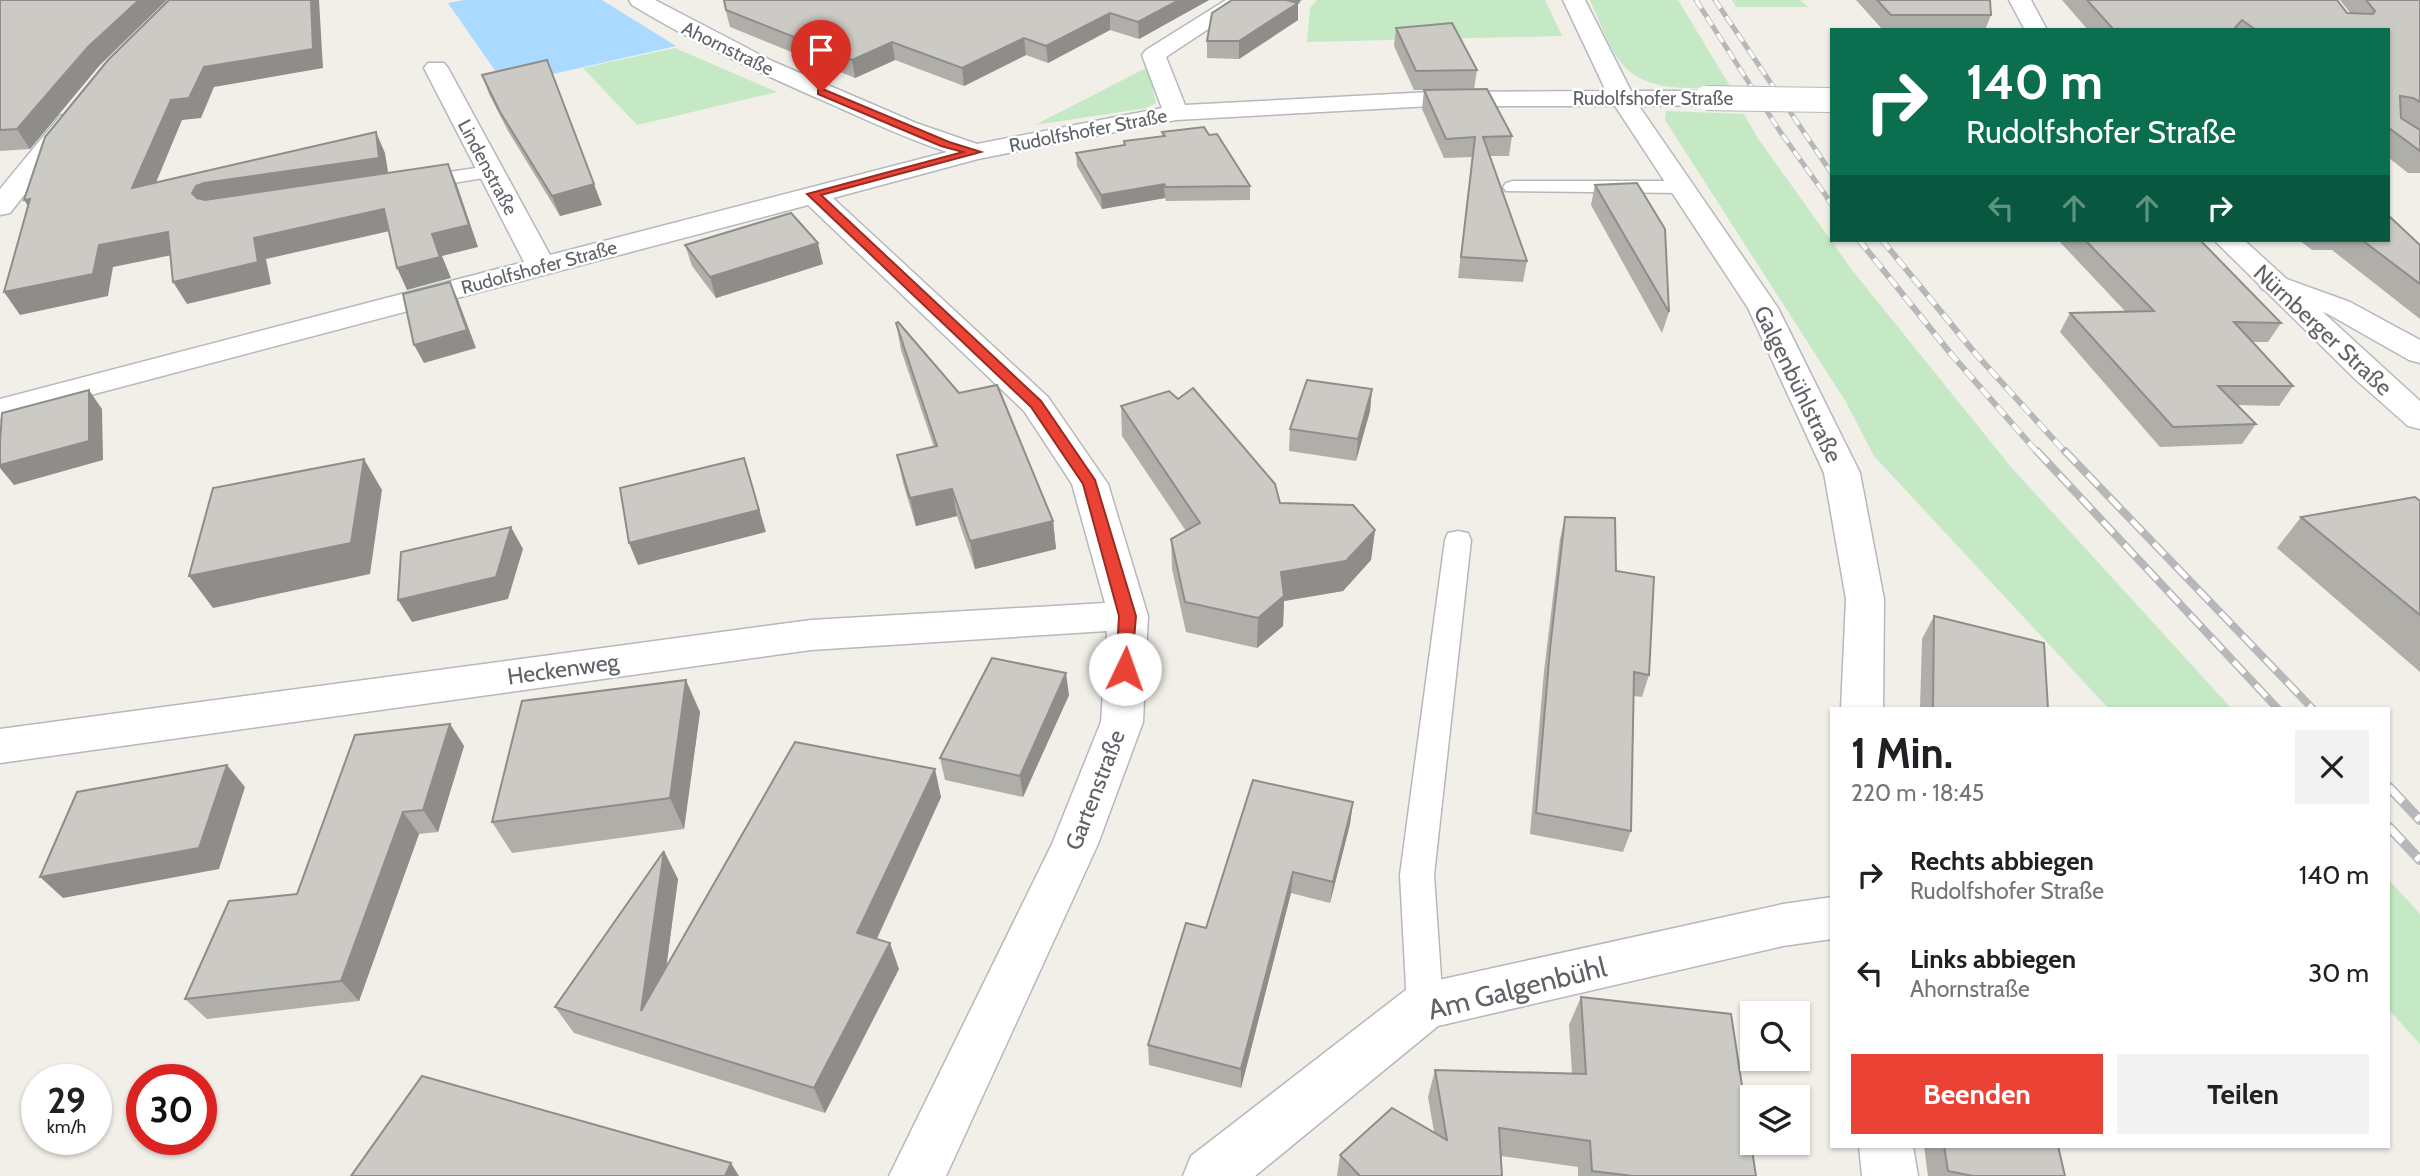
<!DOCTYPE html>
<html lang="de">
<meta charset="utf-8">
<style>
body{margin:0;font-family:Cabin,sans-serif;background:#f2f2f2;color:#202124;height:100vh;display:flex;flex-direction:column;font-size:26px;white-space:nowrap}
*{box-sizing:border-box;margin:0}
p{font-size:23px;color:#757577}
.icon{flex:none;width:38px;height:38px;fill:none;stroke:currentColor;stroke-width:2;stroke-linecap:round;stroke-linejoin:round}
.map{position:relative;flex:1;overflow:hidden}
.sheet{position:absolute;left:1830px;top:707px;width:560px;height:441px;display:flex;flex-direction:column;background:#fff;border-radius:0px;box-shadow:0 2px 5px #0004}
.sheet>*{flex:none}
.guide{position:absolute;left:1830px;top:28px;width:560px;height:214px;border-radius:0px;box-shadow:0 2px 5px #0004;background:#0b6e4f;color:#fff;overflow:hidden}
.tools{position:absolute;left:1740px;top:1001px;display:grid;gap:14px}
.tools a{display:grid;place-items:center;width:70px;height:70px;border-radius:0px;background:#fff;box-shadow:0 2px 5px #0004;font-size:35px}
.speed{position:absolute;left:21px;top:1064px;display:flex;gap:14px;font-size:35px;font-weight:700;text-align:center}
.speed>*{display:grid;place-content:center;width:91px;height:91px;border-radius:50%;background:#fff;box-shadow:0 2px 5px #0004;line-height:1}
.speed small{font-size:18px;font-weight:400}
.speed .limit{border:10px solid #d22;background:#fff;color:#111}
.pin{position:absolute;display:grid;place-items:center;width:60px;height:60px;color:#fff;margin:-72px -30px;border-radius:50% 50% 50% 0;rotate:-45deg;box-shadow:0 0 7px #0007}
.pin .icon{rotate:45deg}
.me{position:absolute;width:77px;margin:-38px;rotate:3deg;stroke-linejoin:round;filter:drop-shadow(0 0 5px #0008)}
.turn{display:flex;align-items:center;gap:24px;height:147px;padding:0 21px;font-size:32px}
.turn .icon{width:91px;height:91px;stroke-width:2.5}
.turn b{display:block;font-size:49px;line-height:60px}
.lanes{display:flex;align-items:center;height:66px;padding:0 21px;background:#0003;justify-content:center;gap:35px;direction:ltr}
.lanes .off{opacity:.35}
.round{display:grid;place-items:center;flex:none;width:74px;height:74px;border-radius:0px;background:#f2f2f2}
.headline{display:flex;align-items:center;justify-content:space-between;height:119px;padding:0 21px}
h1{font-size:42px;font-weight:800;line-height:52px}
.button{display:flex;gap:14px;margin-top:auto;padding:14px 21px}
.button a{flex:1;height:80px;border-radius:0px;background:#ea4335;color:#fff;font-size:28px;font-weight:800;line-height:80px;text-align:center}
.button a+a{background:#f2f2f2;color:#202124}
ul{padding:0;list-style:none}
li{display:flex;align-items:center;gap:21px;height:98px;padding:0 21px}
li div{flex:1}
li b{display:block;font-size:26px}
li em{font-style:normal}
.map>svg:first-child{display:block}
.green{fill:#c5e8c5}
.water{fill:#aadaff}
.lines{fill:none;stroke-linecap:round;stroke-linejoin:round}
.lane-casing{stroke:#b5b8bc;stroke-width:3}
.street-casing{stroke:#b5b8bc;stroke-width:3}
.secondary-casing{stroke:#b6babf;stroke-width:3}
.lane{fill:#fff;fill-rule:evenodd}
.street{fill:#fff;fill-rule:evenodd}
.secondary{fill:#fff;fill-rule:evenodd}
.rail-far3-casing{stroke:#b6b7b8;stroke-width:5}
.rail-far2-casing{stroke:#b6b7b8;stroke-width:6}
.rail-far1-casing{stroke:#b6b7b8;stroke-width:8}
.rail-casing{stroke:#b6b7b8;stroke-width:10}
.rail-far3{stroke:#fff;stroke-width:3.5;stroke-dasharray:10;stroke-linecap:butt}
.rail-far2{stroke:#fff;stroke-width:4.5;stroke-dasharray:12;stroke-linecap:butt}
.rail-far1{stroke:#fff;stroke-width:5;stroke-dasharray:16;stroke-linecap:butt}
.rail{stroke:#fff;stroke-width:7;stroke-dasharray:20;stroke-linecap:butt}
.street-bridge-casing{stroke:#b5b8bc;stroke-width:26;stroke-linecap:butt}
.street-bridge{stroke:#fff;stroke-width:24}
.wall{fill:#afaea9}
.shaded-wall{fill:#8f8d8a}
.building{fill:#cccac5;stroke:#8f8d8a;stroke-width:2}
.route{fill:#ea4335;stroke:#982c22;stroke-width:2}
.labels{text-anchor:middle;stroke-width:5;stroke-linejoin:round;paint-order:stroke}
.far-street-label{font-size:19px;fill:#5f6368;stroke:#fff}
.street-label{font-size:23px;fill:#5f6368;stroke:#fff}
.near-street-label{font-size:28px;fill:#5f6368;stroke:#fff}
</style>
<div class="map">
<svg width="2420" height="1176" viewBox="0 0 2420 1176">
<rect width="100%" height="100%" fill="#f1efe8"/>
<g class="green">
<polygon points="1317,0 1545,0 1562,36 1307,42 1310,8"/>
<path d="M1590,0H1678L1731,88C1692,87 1644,95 1619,60C1606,43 1599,19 1590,0Z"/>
<polygon points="1732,0 1800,0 1808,7 1736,7"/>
<polygon points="675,48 777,92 637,125 583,68"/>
<polygon points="1148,67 1156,103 1146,108 1035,125"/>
<polygon points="1666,111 1744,114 1757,137 1852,270 2011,467 2232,709 2109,709 1874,456 1846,402 1665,120"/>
<polygon points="2389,880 2420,914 2420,1044 2389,1010"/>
</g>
<polygon class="water" points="464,0 602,0 676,46 505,85 448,3"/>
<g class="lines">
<g class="lane-casing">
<g id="lane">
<polygon points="489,166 499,172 496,176 416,189 406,183 416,177"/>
<polygon points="1513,181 1681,181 1691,187 1681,193 1506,191 1503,187 1506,183"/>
<polygon points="1458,531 1468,533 1471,540 1434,875 1443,1006 1438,1018 1425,1023 1412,1018 1407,1006 1400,875 1445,540 1448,533"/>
</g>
</g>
<g class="street-casing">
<g id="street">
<path d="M629,0H655L772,61L916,123L977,144L1162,108L1142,55L1146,50L1226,0H1252L1166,57L1185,105L1431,92L1606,91L1563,0H1585L1631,91H1706L1715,93L1718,98L1715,103L1706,105L1639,106L1778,308L1860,473L1884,599L1883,709H1841L1846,599L1824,473L1748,308L1615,106H1431L1176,120L978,159L833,198L1048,397L1108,484L1148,616L1143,722L1098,844L946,1176H889L1052,844L1101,722L1107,631L811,650L0,763V729L811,620L1105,603L1072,484L1024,411L808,205L0,419V399L524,262L424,68L428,63H444L448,68L550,255L947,152C908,139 871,122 833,105C764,75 696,44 632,5Z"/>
<polygon points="69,113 78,116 82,121 10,213 0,215 0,189 60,116"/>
<polygon points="2273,274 2350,302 2420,340 2420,363 2409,360 2328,314 2262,289 2258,283 2262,277"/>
<polygon points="1832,897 1832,939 1783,946 1438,1026 1255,1176 1183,1176 1191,1156 1407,989 1425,983 1783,904"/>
<polygon points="1859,1146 1913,1146 1918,1176 1862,1176"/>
</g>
</g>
<g class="secondary-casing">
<g id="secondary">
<polygon points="2009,0 2031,0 2047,30 2025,30"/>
<polygon points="2214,240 2244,240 2420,401 2420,429 2408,426 2355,379"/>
</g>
</g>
<use href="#lane" class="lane"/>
<use href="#street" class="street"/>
<use href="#secondary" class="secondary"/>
<g class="rail-far3-casing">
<g id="rail-far3">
<polyline points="1696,0 1779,130 1829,200"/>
<polyline points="1715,0 1832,174"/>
</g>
</g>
<g class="rail-far2-casing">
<g id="rail-far2">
<polyline points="1828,199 1832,204"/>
<polyline points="1859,240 1951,354 2038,453"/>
<polyline points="1882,240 1974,352 2066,453"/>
</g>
</g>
<g class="rail-far1-casing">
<g id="rail-far1">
<polyline points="2037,451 2278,709"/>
<polyline points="2065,451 2313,709"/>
</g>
</g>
<g class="rail-casing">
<g id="rail">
<polyline points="2389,787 2420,820"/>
<polyline points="2389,827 2420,860"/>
</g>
</g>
<use href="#rail-far3" class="rail-far3"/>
<use href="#rail-far2" class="rail-far2"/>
<use href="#rail-far1" class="rail-far1"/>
<use href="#rail" class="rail"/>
<g class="street-bridge-casing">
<polyline id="street-bridge" points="1706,98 1832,100"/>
</g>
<use href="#street-bridge" class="street-bridge"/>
</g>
<g class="wall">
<polygon points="0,0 99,66 30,149 0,151"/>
<polygon points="723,0 1209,0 1139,39 1110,30 1048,63 1026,55 964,86 895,60 855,78 730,27"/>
<polygon points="1856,0 1990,0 1991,15 1985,30 1883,30"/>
<polygon points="2062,0 2337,0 2347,13 2350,13 2340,0 2420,0 2420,173 2408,173 2389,158 2389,30 2088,30"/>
<polygon points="1297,3 1298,3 1298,20 1239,59 1207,58 1207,41"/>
<polygon points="1396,28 1477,70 1474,89 1512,136 1509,156 1490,156 1527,261 1523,282 1458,278 1472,157 1444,158 1422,109 1424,90 1414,90 1394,46"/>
<polygon points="482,75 602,205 560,216 508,131 489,94"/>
<polygon points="1162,132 1209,135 1250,186 1250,200 1166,201 1165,198 1102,209 1077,166 1076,153 1124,145 1124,141 1162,136"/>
<polygon points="1595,185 1669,312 1662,333 1591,205"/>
<polygon points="2058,240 2200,240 2281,323 2268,342 2252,342 2293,386 2279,406 2238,405 2256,424 2242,444 2160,447 2060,332 2070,313 2125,311"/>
<polygon points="2299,240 2389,240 2420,245 2420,319 2332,250 2312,250"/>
<polygon points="685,245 823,264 716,298 692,266"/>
<polygon points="896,323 1053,521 1056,549 975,569 957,516 916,526 903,483 897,455 934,447 901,350"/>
<polygon points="1372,389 1370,411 1356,461 1289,451 1290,429"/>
<polygon points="1121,406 1280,503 1375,530 1371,560 1343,591 1284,601 1283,626 1257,648 1186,632 1172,569 1171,539 1186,531 1122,436"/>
<polygon points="2420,501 2420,672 2277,548 2301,517"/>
<polygon points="1565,517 1616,571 1649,675 1642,697 1634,696 1631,831 1623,852 1530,834 1544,671 1560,539"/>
<polygon points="1934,616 2048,709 1920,709 1922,639"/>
<polygon points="1069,695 1023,797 945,780 940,758"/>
<polygon points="700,712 684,829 512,853 492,822"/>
<polygon points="450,724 464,746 438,832 419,834 359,1001 207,1019 185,999 297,894"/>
<polygon points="941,797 877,939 899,969 825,1113 574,1033 555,1007 678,879 666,967"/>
<polygon points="1353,802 1350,824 1330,903 1291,893 1241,1088 1149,1065 1148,1045 1206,928"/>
<polygon points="1581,997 1756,1176 1578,1176 1578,1167 1501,1156 1502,1176 1337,1176 1340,1155 1434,1132 1428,1097 1435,1070 1572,1073 1569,1025"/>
<polygon points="1924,1146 2058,1146 2065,1176 1928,1176"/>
</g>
<g class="shaded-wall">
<polygon points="139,0 167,0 99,66 30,149 17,129 88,47"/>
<polygon points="311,0 319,0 323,68 214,87 201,118 182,120 145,209 132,188 171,100 204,67"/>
<polygon points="1179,0 1209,0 1139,39 1138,22"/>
<polygon points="1278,0 1302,0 1277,15"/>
<polygon points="1298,3 1298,20 1239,59 1239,41"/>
<polygon points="1110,13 1110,30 1048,63 1046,46"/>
<polygon points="1024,38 1026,55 964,86 962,68"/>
<polygon points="892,42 895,60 855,78 852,60"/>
<polygon points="376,132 385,153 389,178 205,215 192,193 196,186"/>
<polygon points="448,164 457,185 478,247 442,256 451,278 407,290 397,268 432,234"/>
<polygon points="594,184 602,205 560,216 552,196"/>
<polygon points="1164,184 1165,198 1102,209 1101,195"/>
<polygon points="30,199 38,221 24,200"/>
<polygon points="384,209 394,230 266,259 271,284 187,304 173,282 254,238"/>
<polygon points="168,232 182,253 113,267 108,296 20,315 4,292 99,245"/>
<polygon points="818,243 823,264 716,298 710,277"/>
<polygon points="450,282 458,300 476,348 424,363 414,345"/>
<polygon points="1372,389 1370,411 1356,461 1358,439"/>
<polygon points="89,390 102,409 103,460 14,485 0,468 0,465"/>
<polygon points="744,458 766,532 638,565 629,543"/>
<polygon points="364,459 382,490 370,574 213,608 189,576"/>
<polygon points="952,489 957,516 916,526 910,498"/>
<polygon points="1053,521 1056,549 975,569 970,541"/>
<polygon points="511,527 523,549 508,599 412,622 398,600"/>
<polygon points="1375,530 1371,560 1343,591 1284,601 1283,626 1257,648 1258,618 1281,572"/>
<polygon points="1066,673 1069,695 1023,797 1020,776"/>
<polygon points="686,680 700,712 684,829 670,798"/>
<polygon points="450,724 464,746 438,832 423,810"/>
<polygon points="227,765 245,787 219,869 63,898 40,877"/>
<polygon points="935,769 941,797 867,960 857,933"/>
<polygon points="1353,802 1350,824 1330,903 1333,882"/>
<polygon points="403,812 419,834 359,1001 341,981"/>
<polygon points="664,851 678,879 657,1037 641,1011"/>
<polygon points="1293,872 1291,893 1241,1088 1241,1069"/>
<polygon points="890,943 899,969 825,1113 814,1088"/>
<polygon points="731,1163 739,1176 725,1176"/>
</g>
<g class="building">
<polygon points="0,0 139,0 88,47 17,129 0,130"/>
<polygon points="169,0 311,0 313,49 204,67 189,98 171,100 132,188 376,132 379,158 204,183 196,186 192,193 197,198 205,200 448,164 469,225 432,234 440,257 397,268 384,209 254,238 258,262 173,282 168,232 99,245 93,274 4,292 30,199 24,200 45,137 108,60"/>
<polygon points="724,0 1179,0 1138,22 1110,13 1046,46 1024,38 962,68 892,42 852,60 726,10"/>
<polygon points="1232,0 1286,0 1298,3 1239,41 1207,41 1212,13"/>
<polygon points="1877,0 1990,0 1991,15 1891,15"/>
<polygon points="2087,0 2337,0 2347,13 2373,14 2375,11 2366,0 2420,0 2420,102 2413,98 2400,96 2401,118 2420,130 2420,151 2389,128 2389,30 2256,30 2242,20 2233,30 2114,30"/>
<polygon points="1452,23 1477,70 1416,71 1396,28"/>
<polygon points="547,60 594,184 552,196 500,112 482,75"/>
<polygon points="1487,89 1512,136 1483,137 1527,261 1461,257 1475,137 1446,139 1424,90"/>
<polygon points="1204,127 1209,135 1217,134 1250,186 1166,187 1164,184 1101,195 1076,153 1125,145 1124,141 1165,136 1162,132"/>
<polygon points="1637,183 1665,229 1669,312 1595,185"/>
<polygon points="791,213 818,243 710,277 685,245"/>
<polygon points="2389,216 2420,245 2420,284 2362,240 2389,240"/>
<polygon points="2085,240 2200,240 2281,323 2234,322 2293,386 2218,386 2256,424 2173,427 2070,313 2154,311"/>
<polygon points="450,282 467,330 414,345 403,294"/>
<polygon points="898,322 959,393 997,385 1053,521 970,541 952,489 910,498 897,455 937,446 896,323"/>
<polygon points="1307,380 1372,389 1358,439 1290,429"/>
<polygon points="1193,388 1275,484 1280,503 1353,505 1375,530 1346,561 1281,572 1284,596 1258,618 1185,602 1171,539 1200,523 1121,406 1169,391 1178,399"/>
<polygon points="89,390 89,441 0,465 0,442 2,413"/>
<polygon points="744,458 759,510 629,543 620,488"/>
<polygon points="364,459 351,543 189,576 213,488"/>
<polygon points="2415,497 2420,501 2420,615 2301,517"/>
<polygon points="1565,517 1615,518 1616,571 1654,577 1649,675 1634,672 1631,831 1536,813 1550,649"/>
<polygon points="511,527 496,577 398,600 401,552"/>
<polygon points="1934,616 2044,643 2048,709 1933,709"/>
<polygon points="992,658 1066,673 1020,776 940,758"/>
<polygon points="686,680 670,798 492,822 522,701"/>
<polygon points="450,724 423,810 403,812 341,981 185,999 229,901 297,894 355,735"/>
<polygon points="795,742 935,769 857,933 890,943 814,1088 555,1007 664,851 641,1011"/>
<polygon points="227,765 199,848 40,877 77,792"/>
<polygon points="1253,780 1353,802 1333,882 1293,872 1241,1069 1148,1045 1186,923 1206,928"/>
<polygon points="1581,997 1731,1014 1756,1176 1633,1176 1592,1171 1590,1141 1499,1128 1502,1176 1360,1176 1340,1155 1392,1108 1447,1140 1435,1070 1586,1074"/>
<polygon points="422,1076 731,1163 725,1176 351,1176"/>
<polygon points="1944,1146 2058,1146 2065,1176 1973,1176 1948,1171"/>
</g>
<polygon class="route" points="818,90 825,90 949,142 981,152 821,195 1041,401 1095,480 1136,616 1131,674 1119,674 1116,669 1119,616 1083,484 1031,407 807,194 963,152 941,146 818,94"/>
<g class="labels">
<g class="far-street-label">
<text transform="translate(728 48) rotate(26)" y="7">Ahornstraße</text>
<text x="1653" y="105">Rudolfshofer Straße</text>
<text transform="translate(1088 130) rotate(-11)" y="7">Rudolfshofer Straße</text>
<text transform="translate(488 167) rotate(62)" y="7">Lindenstraße</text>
<text transform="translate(539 267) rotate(-15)" y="7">Rudolfshofer Straße</text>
</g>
<g class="street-label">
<text transform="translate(2323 330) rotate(43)" y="8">Nürnberger Straße</text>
<text transform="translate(1798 384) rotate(64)" y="8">Galgenbühlstraße</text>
<text transform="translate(563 669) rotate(-8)" y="8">Heckenweg</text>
<text transform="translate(1095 790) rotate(-69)" y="8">Gartenstraße</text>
</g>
<g class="near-street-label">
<text transform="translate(1517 988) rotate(-14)" y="10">Am Galgenbühl</text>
</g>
</g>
</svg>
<div class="tools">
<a><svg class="icon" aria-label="search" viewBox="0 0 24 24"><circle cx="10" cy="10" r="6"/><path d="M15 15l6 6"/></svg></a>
<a><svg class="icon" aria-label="layers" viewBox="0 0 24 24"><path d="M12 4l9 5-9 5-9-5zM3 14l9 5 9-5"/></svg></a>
</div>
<div class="speed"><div>29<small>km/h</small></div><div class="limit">30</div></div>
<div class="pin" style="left:821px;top:92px;background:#d93025"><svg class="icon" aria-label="arrive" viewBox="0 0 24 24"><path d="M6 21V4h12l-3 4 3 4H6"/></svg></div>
<svg class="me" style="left:1125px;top:669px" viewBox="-20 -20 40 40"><circle r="19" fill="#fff"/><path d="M0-13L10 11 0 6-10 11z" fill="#ea4335"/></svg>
<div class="guide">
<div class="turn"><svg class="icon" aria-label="right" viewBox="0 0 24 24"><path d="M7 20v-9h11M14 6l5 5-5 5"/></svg><div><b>140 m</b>Rudolfshofer Straße</div></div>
<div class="lanes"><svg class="icon off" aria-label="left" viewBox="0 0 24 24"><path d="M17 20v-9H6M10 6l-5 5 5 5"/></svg><svg class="icon off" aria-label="ahead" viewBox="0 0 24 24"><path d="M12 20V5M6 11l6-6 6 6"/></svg><svg class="icon off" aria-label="ahead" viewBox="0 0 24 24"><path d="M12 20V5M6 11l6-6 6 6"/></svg><svg class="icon" aria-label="right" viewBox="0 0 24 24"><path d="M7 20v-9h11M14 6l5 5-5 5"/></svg></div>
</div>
<section class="sheet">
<div class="headline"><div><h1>1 Min.</h1><p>220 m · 18:45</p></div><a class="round"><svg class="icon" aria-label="close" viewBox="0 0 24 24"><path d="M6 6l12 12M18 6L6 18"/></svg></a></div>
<ul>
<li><svg class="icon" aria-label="right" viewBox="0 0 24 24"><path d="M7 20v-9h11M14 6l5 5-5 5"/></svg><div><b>Rechts abbiegen</b><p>Rudolfshofer Straße</p></div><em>140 m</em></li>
<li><svg class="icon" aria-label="left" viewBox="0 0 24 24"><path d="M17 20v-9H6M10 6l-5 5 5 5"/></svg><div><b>Links abbiegen</b><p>Ahornstraße</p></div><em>30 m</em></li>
</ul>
<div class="button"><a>Beenden</a><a>Teilen</a></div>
</section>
</div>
